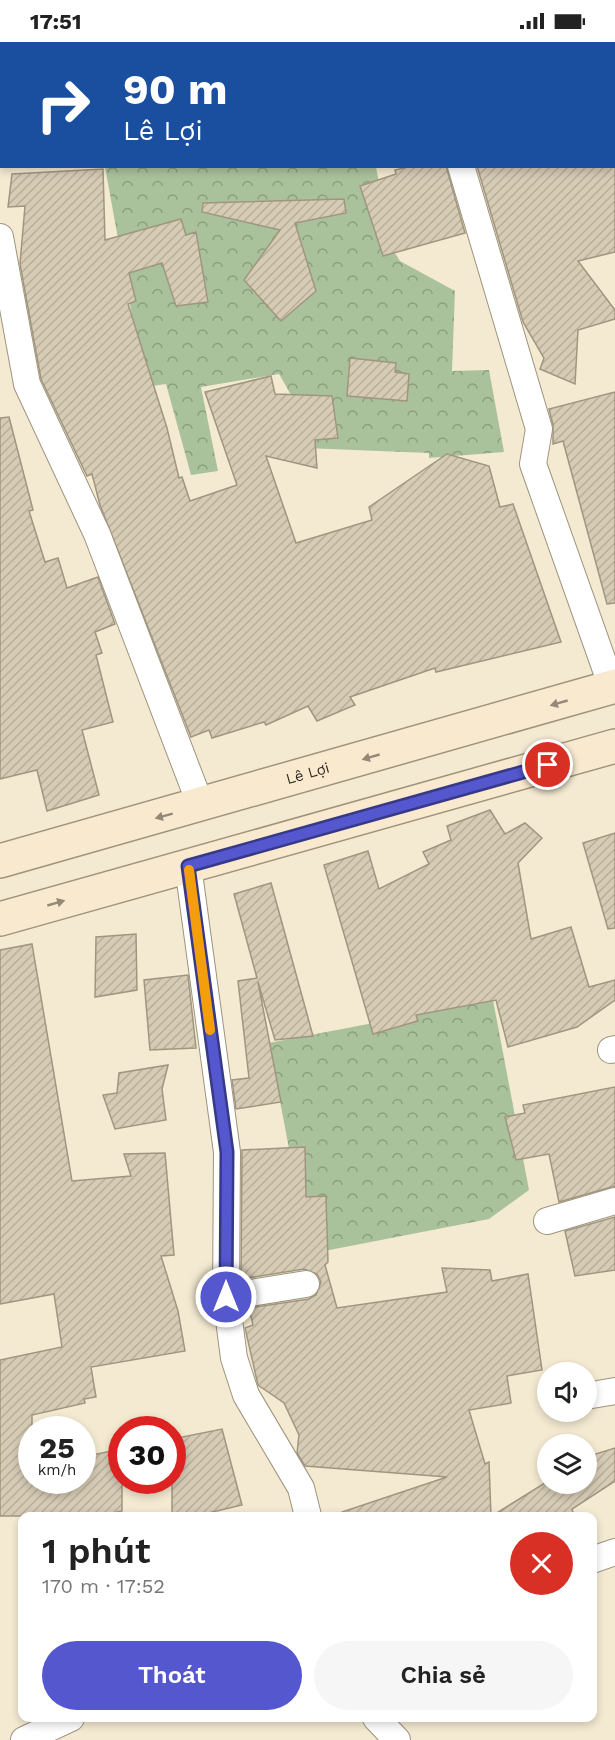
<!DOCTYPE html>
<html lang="vi">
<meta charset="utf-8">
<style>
body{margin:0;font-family:"Work Sans",sans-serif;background:#f6f6f6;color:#222;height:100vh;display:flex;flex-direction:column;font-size:22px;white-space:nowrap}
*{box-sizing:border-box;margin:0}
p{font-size:20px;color:#767676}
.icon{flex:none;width:33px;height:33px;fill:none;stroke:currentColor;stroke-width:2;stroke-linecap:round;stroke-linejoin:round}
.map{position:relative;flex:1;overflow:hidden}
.drawer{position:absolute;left:18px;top:1470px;width:579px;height:210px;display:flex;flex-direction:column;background:#fff;border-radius:12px;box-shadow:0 3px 9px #0003}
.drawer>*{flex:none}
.banner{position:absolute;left:0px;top:0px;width:615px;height:126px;box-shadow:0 3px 9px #0003;background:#1a4fa0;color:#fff;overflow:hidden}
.controls{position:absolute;left:537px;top:1320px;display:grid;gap:12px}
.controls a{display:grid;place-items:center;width:60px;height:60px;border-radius:50%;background:#fff;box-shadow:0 3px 9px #0003;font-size:30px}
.speed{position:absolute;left:18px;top:1374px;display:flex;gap:12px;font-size:30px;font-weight:700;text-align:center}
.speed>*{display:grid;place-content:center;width:78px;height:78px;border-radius:50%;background:#fff;box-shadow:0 3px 9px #0003;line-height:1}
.speed small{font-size:15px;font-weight:400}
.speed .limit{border:9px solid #d22;background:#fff;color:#111}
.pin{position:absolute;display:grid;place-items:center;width:51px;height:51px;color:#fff;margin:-26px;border:3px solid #fff;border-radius:50%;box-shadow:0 2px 6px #0007}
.me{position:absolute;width:66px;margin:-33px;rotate:0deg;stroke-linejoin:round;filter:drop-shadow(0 0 4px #0008)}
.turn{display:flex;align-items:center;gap:21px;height:126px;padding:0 24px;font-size:27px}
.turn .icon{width:78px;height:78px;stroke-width:2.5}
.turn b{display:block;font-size:42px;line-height:51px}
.round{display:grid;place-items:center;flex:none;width:63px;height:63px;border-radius:32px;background:#f6f6f6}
.summary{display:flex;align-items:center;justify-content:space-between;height:102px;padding:0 24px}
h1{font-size:36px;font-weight:600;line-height:45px}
.cta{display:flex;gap:12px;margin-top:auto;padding:12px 24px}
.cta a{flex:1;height:69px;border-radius:36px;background:#5457ce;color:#fff;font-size:24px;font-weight:600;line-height:69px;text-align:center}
.cta a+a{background:#f6f6f6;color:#222}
.status{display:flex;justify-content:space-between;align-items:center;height:42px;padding:0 30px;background:#fff;direction:ltr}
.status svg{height:16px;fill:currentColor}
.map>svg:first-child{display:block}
.forest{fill:url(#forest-crowns)}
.building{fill:url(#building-hatch);stroke:#a09680;stroke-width:1.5}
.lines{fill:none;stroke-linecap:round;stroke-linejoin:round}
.minor-casing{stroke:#9e947e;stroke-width:28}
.secondary-casing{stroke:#9e947e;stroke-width:36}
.minor{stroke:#fff;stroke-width:26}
.secondary{stroke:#f9e9cf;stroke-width:33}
.oneway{fill:#938978}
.route-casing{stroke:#373986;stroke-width:15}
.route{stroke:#5457ce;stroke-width:10}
.slow{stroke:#f59e0b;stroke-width:10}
.labels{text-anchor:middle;stroke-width:4.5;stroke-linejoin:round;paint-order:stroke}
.street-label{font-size:15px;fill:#2d2920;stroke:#fef7e9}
</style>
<div class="status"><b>17:51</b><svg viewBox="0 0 49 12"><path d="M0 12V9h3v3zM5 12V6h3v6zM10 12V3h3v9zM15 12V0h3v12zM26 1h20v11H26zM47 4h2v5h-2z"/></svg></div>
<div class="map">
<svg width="615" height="1698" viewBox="0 0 615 1698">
<defs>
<pattern id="forest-crowns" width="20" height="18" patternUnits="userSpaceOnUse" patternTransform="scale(1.5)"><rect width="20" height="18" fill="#aac29b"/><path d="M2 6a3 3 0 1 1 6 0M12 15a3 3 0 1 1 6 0" fill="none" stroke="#8b9e7e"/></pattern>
<pattern id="building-hatch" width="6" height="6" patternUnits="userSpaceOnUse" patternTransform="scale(1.5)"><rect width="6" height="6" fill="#d6cbb5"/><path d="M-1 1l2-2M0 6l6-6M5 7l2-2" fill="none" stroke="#b8ae9b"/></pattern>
</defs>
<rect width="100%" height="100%" fill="#f4ead2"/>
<g class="forest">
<polygon points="105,125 376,125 391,205 400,219 455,249 452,329 489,328 504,410 429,416 429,411 305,406 307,355 291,353 279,332 201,345 218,429 191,433 166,342 145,345"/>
<polygon points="493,958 529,1148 489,1177 309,1212 269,1001"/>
</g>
<g class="building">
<polygon points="412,124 446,124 465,191 383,214 360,144 396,132 395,128"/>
<polygon points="477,124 615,124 615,210 578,219 615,268 615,277 578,288 575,342 540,327 544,316 523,280"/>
<polygon points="103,127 105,198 181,177 186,193 196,190 208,260 176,264 162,221 129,231 136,259 128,262 167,386 179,436 182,435 190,459 237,443 205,350 271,334 275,352 332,354 338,396 315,398 317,426 266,414 296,501 372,478 369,465 447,412 489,424 500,465 513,462 561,600 436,630 435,626 350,655 355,663 317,679 308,664 266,683 264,680 212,696 209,688 191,695 100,463 92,432 87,434 41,337 20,222 25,164 8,165 12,132"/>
<polygon points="344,157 346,171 295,181 316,249 281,279 244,238 280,188 202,170 203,161"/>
<polygon points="350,316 396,321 395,330 409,332 407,359 347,354"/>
<polygon points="615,350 615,561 607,562 563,399 553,402 553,383 549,367"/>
<polygon points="9,375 33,468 29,469 45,520 58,516 67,546 98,535 115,582 95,590 102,611 96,613 113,680 82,688 99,753 47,769 37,728 0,737 0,376"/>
<polygon points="490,768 505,792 525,781 542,796 518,821 531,897 571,885 589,945 615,938 615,958 577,985 508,1005 496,958 416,973 418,979 373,992 324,823 368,809 379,847 429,822 423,810 451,798 447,784"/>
<polygon points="615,791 615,886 608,887 583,801"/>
<polygon points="271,841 313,994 275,998 258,940 281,1060 236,1067 232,1038 249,1036 238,939 257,936 234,852"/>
<polygon points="136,892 137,948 95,955 96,895"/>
<polygon points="32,902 72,1139 131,1134 124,1112 165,1111 174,1213 161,1214 178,1269 185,1309 91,1325 96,1355 84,1357 85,1361 32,1373 32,1438 82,1438 82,1415 122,1407 122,1469 100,1474 0,1474 0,1318 62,1305 54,1252 0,1262 0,908"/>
<polygon points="188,933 196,1006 150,1008 144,938"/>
<polygon points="168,1023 162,1047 166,1078 115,1087 103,1053 117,1051 119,1031"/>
<polygon points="615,1045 615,1144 559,1160 549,1112 516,1118 505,1075 525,1071 523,1063"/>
<polygon points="305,1105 306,1155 326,1154 328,1220 325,1223 337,1266 447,1250 442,1226 490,1228 492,1239 528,1232 542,1328 507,1334 511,1361 469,1368 485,1422 489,1420 491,1474 342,1474 342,1470 447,1435 305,1424 297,1411 299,1393 284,1361 258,1343 245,1286 253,1283 249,1266 309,1257 316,1253 321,1240 317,1232 304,1227 241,1237 242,1108"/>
<polygon points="615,1175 615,1228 575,1234 565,1189"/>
<polygon points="222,1387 242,1463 196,1474 172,1474 172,1397"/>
<polygon points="615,1406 615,1439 572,1467 574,1474 492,1474 548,1439 586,1442 586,1415"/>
</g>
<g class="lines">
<g class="minor-casing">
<g id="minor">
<polyline points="13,0 13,2"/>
<polyline points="428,2 428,0"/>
<polyline points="0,60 2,57"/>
<polyline points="461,124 539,387 533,422 612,645"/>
<polyline points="0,195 27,342 97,492 201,764"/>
<polyline points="188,824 227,1110 226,1255 234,1316 246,1353 301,1446 308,1474"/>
<polyline points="611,1008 615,1007"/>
<polyline points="547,1179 615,1159"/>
<polyline points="226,1255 306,1242"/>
<polyline points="586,1354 615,1349"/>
<polyline points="592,1518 615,1510"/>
<polyline points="376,1676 397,1698"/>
<polyline points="24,1698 71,1676"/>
</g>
</g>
<g class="secondary-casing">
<g id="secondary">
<path id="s1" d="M0,819L615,644"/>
<polyline points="0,877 615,704"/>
</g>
</g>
<use href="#minor" class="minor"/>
<use href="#secondary" class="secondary"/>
</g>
<defs><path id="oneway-solid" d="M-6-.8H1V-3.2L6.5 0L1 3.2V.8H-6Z" transform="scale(1.5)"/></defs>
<g class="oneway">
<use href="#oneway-solid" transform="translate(559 661) rotate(164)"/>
<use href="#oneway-solid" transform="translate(371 715) rotate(164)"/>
<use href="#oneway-solid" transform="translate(164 774) rotate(165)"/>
<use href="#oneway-solid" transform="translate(56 861) rotate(-16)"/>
</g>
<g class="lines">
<g class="route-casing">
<polyline id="route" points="226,1255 227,1110 188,824 548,723"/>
</g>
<use href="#route" class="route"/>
<polyline class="slow" points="189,828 210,988"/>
</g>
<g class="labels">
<g class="street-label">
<text dy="5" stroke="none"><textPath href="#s1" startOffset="320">Lê Lợi</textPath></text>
</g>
</g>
</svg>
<div class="controls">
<a><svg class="icon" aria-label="sound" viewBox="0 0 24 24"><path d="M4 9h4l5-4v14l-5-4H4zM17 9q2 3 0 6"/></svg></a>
<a><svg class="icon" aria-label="layers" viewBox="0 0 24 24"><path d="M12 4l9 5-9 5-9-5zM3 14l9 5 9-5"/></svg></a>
</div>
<div class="speed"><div>25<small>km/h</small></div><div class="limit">30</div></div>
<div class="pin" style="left:548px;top:723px;background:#d93025"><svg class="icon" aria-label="arrive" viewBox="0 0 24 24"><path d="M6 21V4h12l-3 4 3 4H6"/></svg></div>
<svg class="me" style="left:226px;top:1255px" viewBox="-20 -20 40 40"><circle r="17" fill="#5457ce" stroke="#fff" stroke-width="3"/><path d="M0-11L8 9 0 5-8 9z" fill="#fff"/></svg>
<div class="banner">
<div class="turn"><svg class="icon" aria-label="right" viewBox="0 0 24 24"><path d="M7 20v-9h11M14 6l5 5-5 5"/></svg><div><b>90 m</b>Lê Lợi</div></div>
</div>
<section class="drawer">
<div class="summary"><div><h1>1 phút</h1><p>170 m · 17:52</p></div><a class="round" style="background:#d93025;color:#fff"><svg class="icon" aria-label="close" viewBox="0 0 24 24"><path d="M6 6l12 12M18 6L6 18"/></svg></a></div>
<div class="cta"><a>Thoát</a><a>Chia sẻ</a></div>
</section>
</div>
